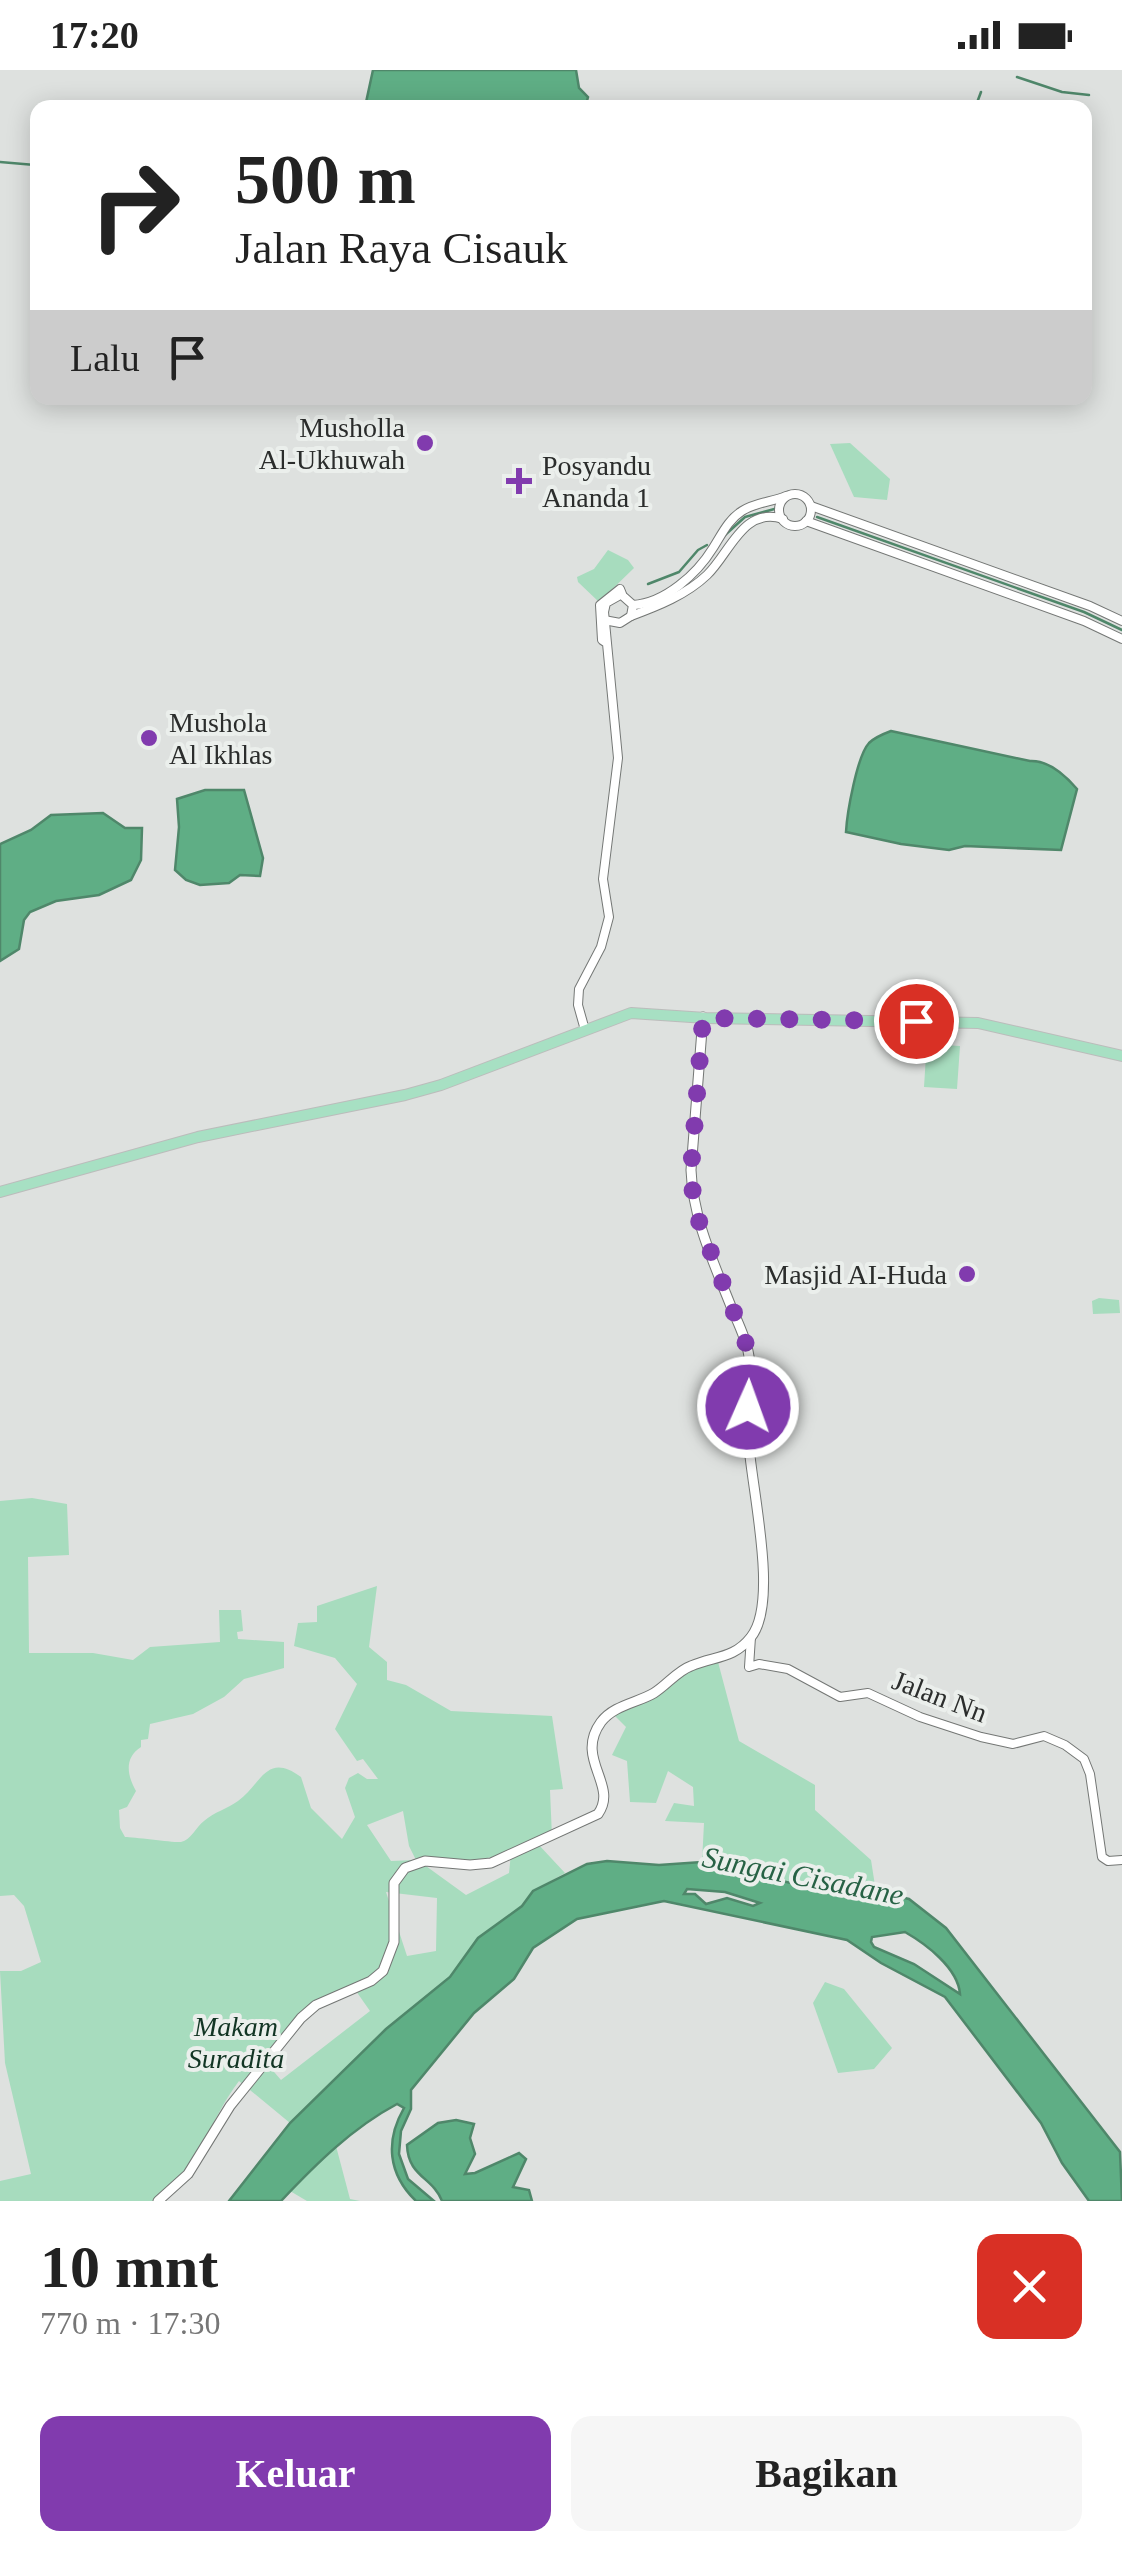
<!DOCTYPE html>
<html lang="id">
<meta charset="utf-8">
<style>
body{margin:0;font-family:"Times New Roman",serif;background:#f6f6f6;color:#222;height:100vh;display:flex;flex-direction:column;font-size:38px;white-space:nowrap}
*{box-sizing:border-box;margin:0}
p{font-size:32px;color:#767676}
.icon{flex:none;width:55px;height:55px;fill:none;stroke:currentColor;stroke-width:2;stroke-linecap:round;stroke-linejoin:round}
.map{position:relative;height:2131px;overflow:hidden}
.drawer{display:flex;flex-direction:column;background:#fff;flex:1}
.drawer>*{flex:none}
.banner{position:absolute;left:30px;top:30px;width:1062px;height:305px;border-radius:20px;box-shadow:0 5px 25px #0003;background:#fff;color:#222;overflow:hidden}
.pin{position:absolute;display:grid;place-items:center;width:85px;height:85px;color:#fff;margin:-42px;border:5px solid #fff;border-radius:50%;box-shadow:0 2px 10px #0007}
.me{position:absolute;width:110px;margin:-55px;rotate:2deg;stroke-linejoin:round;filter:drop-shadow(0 0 8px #0008)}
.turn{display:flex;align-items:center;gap:35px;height:210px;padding:0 40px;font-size:45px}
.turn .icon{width:130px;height:130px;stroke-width:2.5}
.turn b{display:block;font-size:70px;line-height:85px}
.then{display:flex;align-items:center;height:95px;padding:0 40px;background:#0003;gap:20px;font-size:38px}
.round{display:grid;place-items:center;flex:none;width:105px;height:105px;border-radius:20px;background:#f6f6f6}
.head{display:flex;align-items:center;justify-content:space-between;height:170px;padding:0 40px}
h1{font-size:60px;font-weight:600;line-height:75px}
.button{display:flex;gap:20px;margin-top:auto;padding:20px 40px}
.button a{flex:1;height:115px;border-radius:20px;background:#813bae;color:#fff;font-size:40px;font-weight:600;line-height:115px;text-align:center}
.button a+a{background:#f6f6f6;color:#222}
.status{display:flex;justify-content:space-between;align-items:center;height:70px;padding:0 50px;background:#fff;direction:ltr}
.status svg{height:28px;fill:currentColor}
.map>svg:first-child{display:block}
.green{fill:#a7dcbe;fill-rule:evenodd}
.water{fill:#5fae85;stroke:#4f876a;stroke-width:2.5;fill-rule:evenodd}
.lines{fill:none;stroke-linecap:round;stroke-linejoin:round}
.stream{stroke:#4f876a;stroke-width:2.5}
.tertiary-casing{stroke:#747775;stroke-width:10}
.secondary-casing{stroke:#747775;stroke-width:11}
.primary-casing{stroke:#bbbcbb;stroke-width:12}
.tertiary{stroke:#fff;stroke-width:8}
.secondary{stroke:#fff;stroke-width:9}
.primary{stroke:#a7e0c3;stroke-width:10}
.route{stroke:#813bae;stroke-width:18;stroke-dasharray:0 32.4}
.poi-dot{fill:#813bae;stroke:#ebefec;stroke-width:4}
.labels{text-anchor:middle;stroke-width:8;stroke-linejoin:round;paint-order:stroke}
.poi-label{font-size:28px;fill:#2b2d2c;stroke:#ebefec;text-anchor:end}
.street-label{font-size:28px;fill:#2b2d2c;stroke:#ebefec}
.park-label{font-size:28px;font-style:italic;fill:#123524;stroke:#ebefec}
.water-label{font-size:30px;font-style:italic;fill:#276245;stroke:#ebefec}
</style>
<div class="status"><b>17:20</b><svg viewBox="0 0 49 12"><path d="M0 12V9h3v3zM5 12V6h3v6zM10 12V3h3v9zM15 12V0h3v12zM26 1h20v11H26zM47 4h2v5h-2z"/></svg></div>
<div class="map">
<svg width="1122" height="2131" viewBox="0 0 1122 2131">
<rect width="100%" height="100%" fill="#dee1df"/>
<g class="green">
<polygon points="850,373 890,409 887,430 854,427 830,374"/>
<polygon points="608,480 628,490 634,498 599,532 578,512 577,507 594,499"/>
<polygon points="928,954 945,955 944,975 960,976 957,1019 924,1017"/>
<polygon points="1099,1228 1119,1230 1120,1243 1093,1244 1092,1231"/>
<path d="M32,1428L67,1434L69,1485L28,1487L29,1583H93L133,1590L150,1577L220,1572L219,1540H241L243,1561L237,1562L238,1569L284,1572V1598L244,1609L224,1627L193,1644L150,1654L148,1669L141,1670V1677C124,1688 127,1705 136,1721L127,1737L119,1740L120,1758L125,1767C133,1767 177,1773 181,1772C191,1770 196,1757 204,1751C214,1742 227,1739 238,1731C261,1715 266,1681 301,1707L311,1738L342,1769L355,1747L345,1718L349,1708L358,1703L367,1709H378L363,1689L357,1691L335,1659L357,1614L335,1588L294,1576L298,1553L317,1552V1536L377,1516L369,1577L387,1592V1610L406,1615L451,1641L552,1646L563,1719L550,1720L552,1767L538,1774L565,1803L533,1821L522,1836L478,1868L450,1907L386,1959L290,2053L239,2011C210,2049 198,2098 162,2131H0V2111L31,2104L5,1993L0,1901H21L41,1892L24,1836L14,1825L0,1826V1431ZM403,1741L409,1776L416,1790L391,1791L367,1755ZM511,1783L509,1803L466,1825L419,1791L458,1794ZM386,1822L437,1828L436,1881L407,1886ZM356,1921L370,1941L281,2010L262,1988C291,1949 312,1940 356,1921Z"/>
<polygon points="718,1592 739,1671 815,1715 815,1740 871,1790 876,1822 839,1814 812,1819 702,1792 704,1753 665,1751 674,1733 694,1736 693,1717 668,1701 656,1733 630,1732 627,1691 612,1685 626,1657 610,1641 691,1599"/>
<polygon points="825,1912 844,1919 892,1978 874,1999 838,2003 813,1933"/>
<polygon points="336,2076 350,2129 360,2131 307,2131 290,2121"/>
</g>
<g class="water">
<polygon points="373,0 576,0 579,18 588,27 585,38 365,37"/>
<path d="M891,661L1030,691C1048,690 1065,705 1077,719L1061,780L965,776L949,780L901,774L846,762C847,743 857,686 869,673C875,667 883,664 891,661Z"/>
<polygon points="205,720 244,720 263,788 260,806 240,805 229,813 200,815 186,810 175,800 179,757 177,729"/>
<polygon points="103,743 125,758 142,758 141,790 131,810 99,825 56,831 30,842 24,850 19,879 0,891 0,774 31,760 51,745"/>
<path d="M607,1791L659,1795L702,1792L812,1818L839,1814L909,1829L946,1858L1120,2082L1122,2131H1089L1062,2093L1041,2053L945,1927L881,1893L847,1870L664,1831L577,1849L533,1878L514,1909L474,1943L411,2020V2039L401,2061L399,2084L408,2109L434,2131H416C388,2104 385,2071 404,2038L397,2034C352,2058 316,2094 281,2131H229L290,2053L386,1959L450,1907L478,1868L522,1836L533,1821L587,1794ZM687,1819L725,1822L760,1833L753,1836L727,1828L706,1834L695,1824H684ZM905,1862C926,1874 958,1898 960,1924L914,1894L874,1877L871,1872L872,1867Z"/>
<path d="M456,2050L474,2054L470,2068L475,2084L465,2104L475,2103L519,2083L526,2089L513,2117L529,2120L532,2131H442C433,2107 408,2107 407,2075L438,2053Z"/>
</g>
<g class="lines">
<g class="stream">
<polyline points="1017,7 1062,22 1089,25"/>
<polyline points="975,38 981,22"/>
<polyline points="0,92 35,95 38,105"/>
<polyline points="817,447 1084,542 1122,560"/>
<polyline points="725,465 745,447 778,438"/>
<polyline points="648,514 679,502 698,480 707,475"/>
</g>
<g class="tertiary-casing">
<g id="tertiary">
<circle cx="795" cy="440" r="16"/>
<polyline points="811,436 1090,536 1122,551"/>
<polyline points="806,451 1084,551 1122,569"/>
<path d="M633,535C665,533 697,504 713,478C722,464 728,450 742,441C756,432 772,432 786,426"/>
<path d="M631,546C658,536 686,525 707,505C730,483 743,436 783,449"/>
<polyline points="604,550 620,553 631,546 633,535 624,527"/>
<polyline points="585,960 578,935 579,919 601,877 609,847 603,809 618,688 604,542 606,533 622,524 620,519 600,535 602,570 605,572"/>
<polyline points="751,1567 749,1597 759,1594 788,1599 840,1627 868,1623 920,1647 981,1667 1013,1674 1044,1666 1065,1675 1084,1689 1090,1704 1102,1787 1108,1791 1122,1790"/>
</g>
</g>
<g class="secondary-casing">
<path id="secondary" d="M158,2131L188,2104L230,2036L301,1948L316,1935L371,1911L383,1901L394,1872V1813L405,1798L425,1791L470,1795L491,1793L598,1744C619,1715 574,1689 601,1652C614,1635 637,1633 654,1623C667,1615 677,1601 691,1596C714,1586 734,1589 751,1567C780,1531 750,1413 748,1365C747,1338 754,1308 748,1281C745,1267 738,1252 732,1239C714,1193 693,1150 691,1100L703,947"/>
</g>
<g class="primary-casing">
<polyline id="primary" points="0,1122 198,1067 405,1025 441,1015 631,943 706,948 978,953 1122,986"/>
</g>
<use href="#tertiary" class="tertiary"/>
<use href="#secondary" class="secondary"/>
<use href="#primary" class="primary"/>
</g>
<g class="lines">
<polyline class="route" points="748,1337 750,1293 746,1274 694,1138 691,1100 703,948 916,951"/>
</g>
<g class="poi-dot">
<circle cx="425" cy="373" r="10"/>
<path d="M514 396h10v10h10v10h-10v10h-10v-10h-10v-10h10z"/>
<circle cx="149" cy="668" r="10"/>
<circle cx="967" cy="1204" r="10"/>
</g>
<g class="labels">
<g class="poi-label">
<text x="405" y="367">Musholla<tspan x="405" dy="32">Al-Ukhuwah</tspan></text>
<text x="542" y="405" text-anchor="start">Posyandu<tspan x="542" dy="32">Ananda 1</tspan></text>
<text x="169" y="662" text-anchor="start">Mushola<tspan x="169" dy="32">Al Ikhlas</tspan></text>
<text x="947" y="1214">Masjid AI-Huda</text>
</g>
<g class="street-label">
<text transform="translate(940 1626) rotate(21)" y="10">Jalan Nn</text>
</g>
<g class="park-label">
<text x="236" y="1966">Makam<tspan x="236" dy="32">Suradita</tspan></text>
</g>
<g class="water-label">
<text transform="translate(803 1806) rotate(11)" y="10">Sungai Cisadane</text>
</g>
</g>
</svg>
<div class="pin" style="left:916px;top:951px;background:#d93025"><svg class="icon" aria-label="arrive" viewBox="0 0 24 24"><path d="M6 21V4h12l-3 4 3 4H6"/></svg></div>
<svg class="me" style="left:748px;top:1337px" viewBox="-20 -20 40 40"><circle r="17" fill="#813bae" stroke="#fff" stroke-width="3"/><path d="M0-11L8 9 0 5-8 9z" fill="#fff"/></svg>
<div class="banner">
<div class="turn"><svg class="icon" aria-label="right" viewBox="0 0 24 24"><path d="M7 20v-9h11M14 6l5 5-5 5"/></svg><div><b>500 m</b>Jalan Raya Cisauk</div></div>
<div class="then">Lalu<svg class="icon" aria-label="arrive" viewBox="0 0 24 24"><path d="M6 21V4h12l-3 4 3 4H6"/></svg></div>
</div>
</div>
<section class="drawer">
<div class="head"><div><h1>10 mnt</h1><p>770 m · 17:30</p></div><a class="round" style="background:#d93025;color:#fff"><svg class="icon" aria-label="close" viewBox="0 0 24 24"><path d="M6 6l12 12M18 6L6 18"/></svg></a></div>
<div class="button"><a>Keluar</a><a>Bagikan</a></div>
</section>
